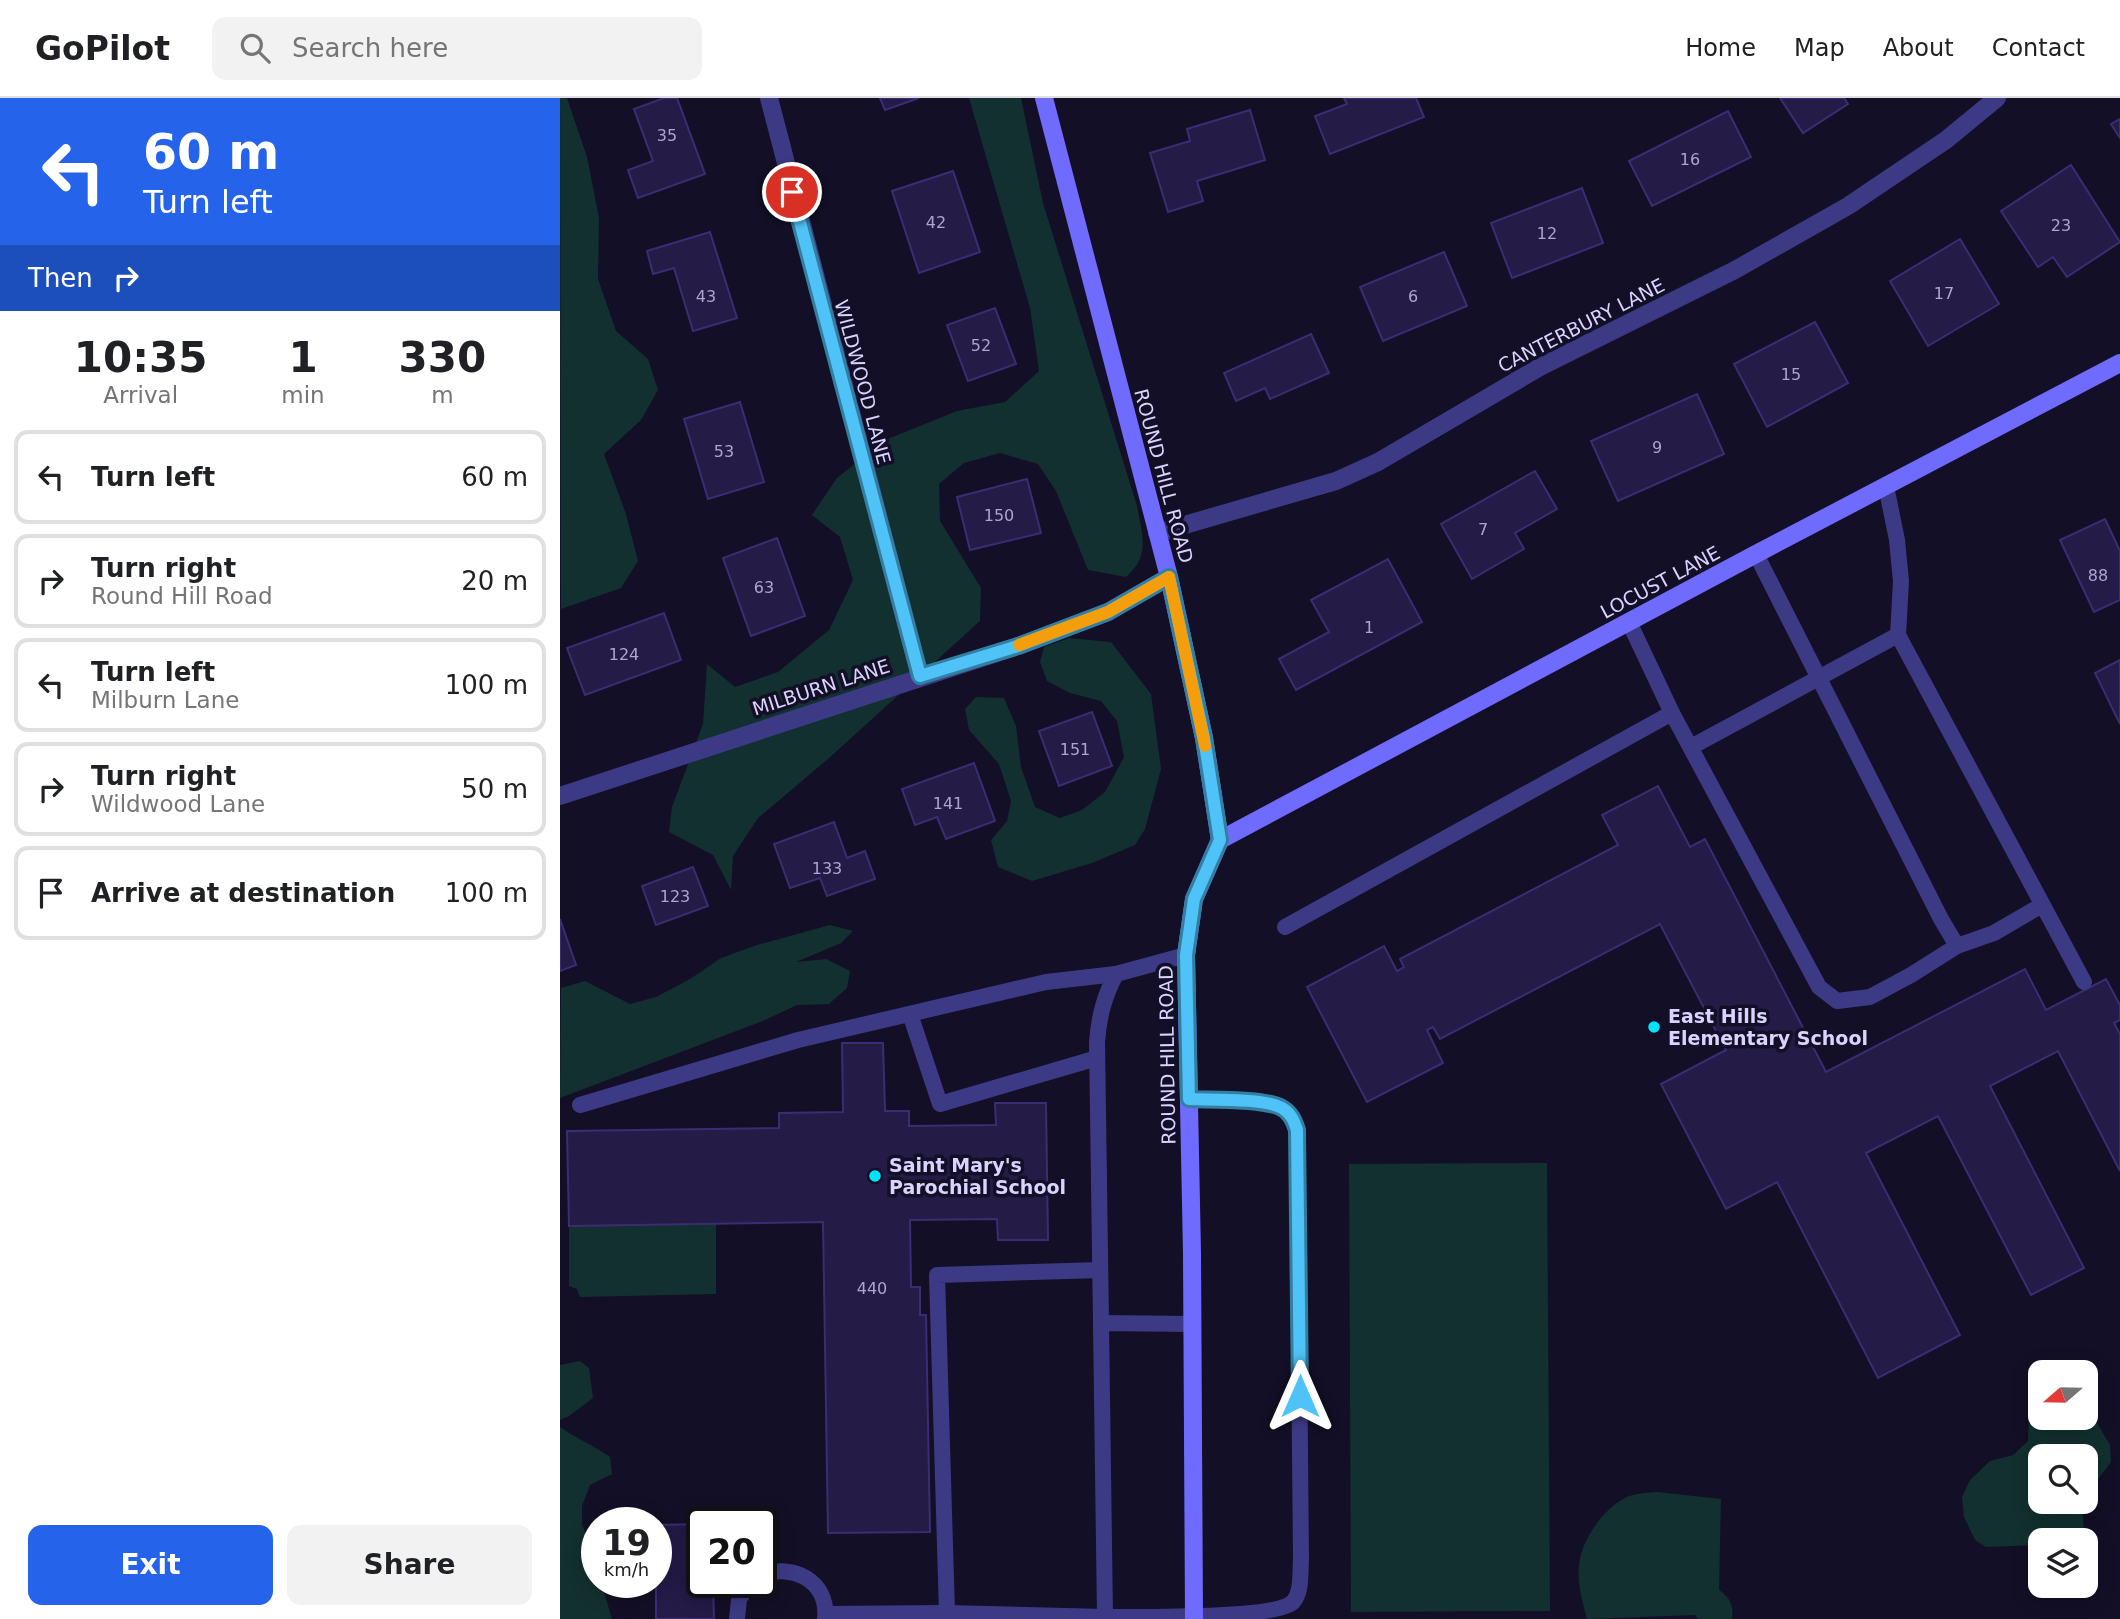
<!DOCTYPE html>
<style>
body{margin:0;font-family:"DejaVu Sans",sans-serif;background:#f2f2f2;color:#202124;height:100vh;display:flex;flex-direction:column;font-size:26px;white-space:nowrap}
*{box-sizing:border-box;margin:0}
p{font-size:23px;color:#757577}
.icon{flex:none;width:38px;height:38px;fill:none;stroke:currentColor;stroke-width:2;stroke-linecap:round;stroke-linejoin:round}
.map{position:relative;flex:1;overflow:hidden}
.panel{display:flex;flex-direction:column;background:#fff;width:560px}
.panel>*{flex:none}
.guide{background:#2563eb;color:#fff;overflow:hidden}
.needle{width:46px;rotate:250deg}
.controls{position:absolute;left:1468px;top:1262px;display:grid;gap:14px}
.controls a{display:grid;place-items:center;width:70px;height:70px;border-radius:14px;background:#fff;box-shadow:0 4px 18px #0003;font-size:35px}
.speed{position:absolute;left:21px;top:1409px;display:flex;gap:14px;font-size:35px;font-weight:700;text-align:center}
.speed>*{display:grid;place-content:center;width:91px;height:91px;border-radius:50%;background:#fff;box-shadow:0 4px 18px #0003;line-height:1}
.speed small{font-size:18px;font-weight:400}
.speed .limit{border:4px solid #111;border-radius:10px;background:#fff;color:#111}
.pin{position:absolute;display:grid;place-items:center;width:60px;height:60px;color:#fff;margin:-30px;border:4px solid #fff;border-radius:50%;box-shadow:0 2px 7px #0007}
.me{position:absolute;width:77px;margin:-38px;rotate:0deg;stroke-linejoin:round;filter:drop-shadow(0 0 5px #0008)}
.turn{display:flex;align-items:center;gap:24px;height:147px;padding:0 28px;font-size:32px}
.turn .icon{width:91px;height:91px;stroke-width:2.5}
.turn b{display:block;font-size:49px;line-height:60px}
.then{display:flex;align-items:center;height:66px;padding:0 28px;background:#0003;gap:14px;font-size:26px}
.eta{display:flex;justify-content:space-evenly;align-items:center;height:119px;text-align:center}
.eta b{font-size:42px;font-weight:700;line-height:49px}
.cta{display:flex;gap:14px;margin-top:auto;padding:14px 28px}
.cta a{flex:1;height:80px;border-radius:14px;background:#2563eb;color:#fff;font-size:28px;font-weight:700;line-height:80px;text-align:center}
.cta a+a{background:#f2f2f2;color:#202124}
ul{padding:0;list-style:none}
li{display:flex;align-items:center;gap:21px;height:94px;margin:0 14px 10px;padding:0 14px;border:4px solid #e0e0e0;border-radius:14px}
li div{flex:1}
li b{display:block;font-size:26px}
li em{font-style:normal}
header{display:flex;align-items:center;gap:42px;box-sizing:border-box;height:98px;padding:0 35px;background:#fff;border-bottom:2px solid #e0e0e0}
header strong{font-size:33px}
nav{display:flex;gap:38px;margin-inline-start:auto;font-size:24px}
.search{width:490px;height:63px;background:#f2f2f2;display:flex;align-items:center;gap:18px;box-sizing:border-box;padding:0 24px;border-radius:14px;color:#757577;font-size:26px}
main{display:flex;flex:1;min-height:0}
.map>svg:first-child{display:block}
.green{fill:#12302f}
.building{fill:#241b47;stroke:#3b2d73;stroke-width:2}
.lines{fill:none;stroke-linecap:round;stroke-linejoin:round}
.lane{stroke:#3d3a85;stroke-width:16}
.street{stroke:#3d3a85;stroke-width:18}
.secondary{stroke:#6f6bff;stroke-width:18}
.route-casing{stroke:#337fa1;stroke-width:18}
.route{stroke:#4fc3f7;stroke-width:12}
.slow{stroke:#f59e0b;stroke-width:12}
.poi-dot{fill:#00e5ff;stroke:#130f26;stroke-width:2.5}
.labels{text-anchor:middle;stroke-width:7;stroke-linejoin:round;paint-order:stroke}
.number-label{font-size:16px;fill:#aca6d1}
.street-label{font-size:19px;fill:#d9d4ff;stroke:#130f26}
.poi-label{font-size:19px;font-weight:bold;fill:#d9d4ff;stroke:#130f26;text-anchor:start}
</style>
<header>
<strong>GoPilot</strong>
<div class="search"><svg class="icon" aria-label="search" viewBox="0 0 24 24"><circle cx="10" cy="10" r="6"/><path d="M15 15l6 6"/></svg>Search here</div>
<nav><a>Home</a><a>Map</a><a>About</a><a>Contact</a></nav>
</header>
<main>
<section class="panel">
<div class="guide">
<div class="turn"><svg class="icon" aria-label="left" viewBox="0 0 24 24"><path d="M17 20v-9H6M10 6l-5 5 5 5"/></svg><div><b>60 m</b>Turn left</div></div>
<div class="then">Then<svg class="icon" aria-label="right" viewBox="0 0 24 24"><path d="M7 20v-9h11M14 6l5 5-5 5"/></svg></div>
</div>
<div class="eta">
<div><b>10:35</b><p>Arrival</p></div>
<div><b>1</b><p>min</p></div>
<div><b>330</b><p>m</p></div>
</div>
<ul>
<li><svg class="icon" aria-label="left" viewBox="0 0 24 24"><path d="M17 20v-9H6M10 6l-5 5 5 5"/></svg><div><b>Turn left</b></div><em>60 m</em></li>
<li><svg class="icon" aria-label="right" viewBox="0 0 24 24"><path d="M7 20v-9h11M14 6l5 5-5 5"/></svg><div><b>Turn right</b><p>Round Hill Road</p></div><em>20 m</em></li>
<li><svg class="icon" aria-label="left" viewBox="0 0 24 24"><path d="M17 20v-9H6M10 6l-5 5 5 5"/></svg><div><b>Turn left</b><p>Milburn Lane</p></div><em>100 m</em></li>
<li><svg class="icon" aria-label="right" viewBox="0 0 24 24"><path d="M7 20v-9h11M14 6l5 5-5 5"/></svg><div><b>Turn right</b><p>Wildwood Lane</p></div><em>50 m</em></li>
<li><svg class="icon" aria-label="arrive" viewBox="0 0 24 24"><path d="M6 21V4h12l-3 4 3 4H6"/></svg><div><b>Arrive at destination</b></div><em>100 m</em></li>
</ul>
<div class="cta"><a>Exit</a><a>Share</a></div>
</section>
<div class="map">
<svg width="1560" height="1521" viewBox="0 0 1560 1521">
<rect width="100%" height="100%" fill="#130f26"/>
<g class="green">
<polygon points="0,0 7,0 27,59 39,120 38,181 56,233 88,261 98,292 81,322 44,356 66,416 78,463 61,490 1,511"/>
<path d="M409,0H461L483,105L577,408C582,437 591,457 566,479L528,472L496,393L478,366L440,355L404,365L379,386L380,423L421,490L420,523L268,661L198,720L173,758L171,792L153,757L109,734L112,709L143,626L147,566L175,589L218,574L269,532L293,482L280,439L252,417L277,380L325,342L397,313L445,304L479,273L470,210Z"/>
<polygon points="509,540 551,544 591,596 601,671 585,731 575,747 532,765 472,783 438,769 431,742 447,723 451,703 439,666 409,632 405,611 416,599 444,600 456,628 461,669 475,709 500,720 522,712 545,694 564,659 557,623 541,603 510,595 487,583 480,564 484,549"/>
<polygon points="270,827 293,833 281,845 236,864 266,861 290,873 287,890 269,906 237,907 205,922 0,1000 1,890 25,883 70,906 96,899 130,881 161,860 197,847"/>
<polygon points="987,1065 990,1513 791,1514 789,1066"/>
<polygon points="156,1125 156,1196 20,1199 17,1191 9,1188 9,1128"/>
<polygon points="20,1263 29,1270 33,1300 9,1318 0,1322 0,1267"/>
<polygon points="1526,1306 1550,1347 1551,1364 1526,1397 1526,1358 1480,1358 1480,1404 1522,1404 1524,1434 1511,1442 1480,1442 1480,1447 1426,1449 1415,1442 1404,1419 1402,1399 1410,1382 1430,1363 1453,1357 1468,1343 1469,1318 1480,1309 1480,1320 1526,1320"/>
<path d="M0,1329C16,1340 34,1348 50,1359L52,1376L30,1387L22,1408V1426L37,1466V1484H41L52,1521H0Z"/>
<path d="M1097,1394L1161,1401L1159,1492C1170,1499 1174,1508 1172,1521H1138L1135,1517L1027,1521C1022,1503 1017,1485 1019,1467C1021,1443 1043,1411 1065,1400C1075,1395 1086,1395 1097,1394Z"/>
</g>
<g class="building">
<polygon points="104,0 117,0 145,76 78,100 68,72 93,63 74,11"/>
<polygon points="320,0 359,0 325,12"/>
<polygon points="784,0 856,0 864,19 770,56 755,18 787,6"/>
<polygon points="1220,0 1284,0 1288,6 1243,35"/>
<polygon points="690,12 705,62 637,83 643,103 608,114 590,55 630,43 627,31"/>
<polygon points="1168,13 1191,59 1092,108 1069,63"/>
<polygon points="1560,21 1560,40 1551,26"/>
<polygon points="1511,67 1560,144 1507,179 1493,159 1478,169 1441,113"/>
<polygon points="393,73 420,154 359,175 332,93"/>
<polygon points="1022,90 1043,145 952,180 931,125"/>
<polygon points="150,134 177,220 133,233 114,170 93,176 87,153"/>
<polygon points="1400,141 1439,206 1368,248 1330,183"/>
<polygon points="884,154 907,208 823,243 800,189"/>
<polygon points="435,210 456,266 408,283 387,227"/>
<polygon points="1255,224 1288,285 1207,329 1174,266"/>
<polygon points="751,236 769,275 710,301 705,290 676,303 664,275"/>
<polygon points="1137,296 1164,356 1058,403 1031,343"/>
<polygon points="180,304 204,384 148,401 124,321"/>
<polygon points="975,373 997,411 955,435 964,451 912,481 881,426"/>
<polygon points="467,381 481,435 410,452 397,399"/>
<polygon points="1545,421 1560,453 1560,502 1534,514 1500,442"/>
<polygon points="217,440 245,518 191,538 163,460"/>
<polygon points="828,461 862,524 736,592 719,561 769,534 751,502"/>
<polygon points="104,515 121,562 25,597 7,550"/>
<polygon points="1560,562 1560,626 1535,575"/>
<polygon points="532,614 552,668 499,688 479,633"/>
<polygon points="414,665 435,723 386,741 377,719 355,727 342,691"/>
<polygon points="1098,688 1130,749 1145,741 1266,974 1465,871 1486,912 1546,881 1560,907 1560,922 1554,925 1560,936 1560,1073 1498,953 1430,988 1524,1170 1471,1197 1378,1018 1306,1055 1400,1237 1318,1280 1217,1084 1166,1111 1101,986 1166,952 1100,826 880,941 873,929 867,932 883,965 807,1004 747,889 824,848 837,873 844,869 840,861 1058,747 1042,717"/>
<polygon points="274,724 287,760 305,753 315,781 267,798 260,780 230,790 214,746"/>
<polygon points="133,769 148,808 96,827 82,788"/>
<polygon points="0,821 16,867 0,873"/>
<polygon points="282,945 323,945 325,1013 349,1013 349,1028 436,1027 435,1005 486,1005 488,1142 438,1142 437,1121 350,1122 351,1189 360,1189 360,1217 366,1217 370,1434 268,1435 263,1124 9,1128 7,1033 219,1030 219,1015 283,1014"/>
<polygon points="142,1426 142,1484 153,1484 154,1521 96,1521 96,1427"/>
</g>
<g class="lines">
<g class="lane">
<polyline points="1326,388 1337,442 1341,483 1338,537 1524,884"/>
<polyline points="1069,524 1112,615 1259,889 1277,903 1310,899 1351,877 1397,848 1381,821 1196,456"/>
<polyline points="1131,649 1338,537"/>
<polyline points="725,829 1112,615"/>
<polyline points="1397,848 1434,835 1482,807"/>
<polyline points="350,916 380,1006 537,960"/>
<path d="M629,1001C651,1002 705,1000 722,1010C730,1015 734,1023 737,1032L741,1462C740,1475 742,1494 733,1504C716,1521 576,1519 545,1519L541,1225L632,1226"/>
<polyline points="20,1007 238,942 486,884 556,876 626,857"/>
<path d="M541,1225L537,944C539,918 544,899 556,876"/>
<path d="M201,1477C233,1465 269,1483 265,1521"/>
<polyline points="387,1515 377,1177 540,1172"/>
<polyline points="266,1516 387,1515 545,1519"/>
<polyline points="177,1521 179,1501 191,1484"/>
</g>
<g class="street">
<polyline points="209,0 360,578"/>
<polyline points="597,435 776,383 818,364 980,269 1175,172 1288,108 1386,42 1437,0"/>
<polyline points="0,698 458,548 548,514 609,479"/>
</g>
<g class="secondary">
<polyline points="484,0 609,479 644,640 660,742 634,801 626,857 632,1155 634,1521"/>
<polyline points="660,742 1196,456 1560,265"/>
</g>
</g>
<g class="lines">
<g class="route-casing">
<path id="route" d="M232,94L360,578L458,548L548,514L609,479L644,640L660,742L634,801L626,857L629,1001C650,1002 705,1000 722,1010C731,1015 734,1023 737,1032L740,1298"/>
</g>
<use href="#route" class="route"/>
<polyline class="slow" points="459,547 548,514 609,479 645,648"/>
</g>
<g class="poi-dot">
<circle cx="1094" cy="929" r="7"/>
<circle cx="315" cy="1078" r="7"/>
</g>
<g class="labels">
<g class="number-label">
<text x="107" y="43">35</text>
<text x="1130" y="67">16</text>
<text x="376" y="130">42</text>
<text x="1501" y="133">23</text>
<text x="987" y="141">12</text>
<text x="1384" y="201">17</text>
<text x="146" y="204">43</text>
<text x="853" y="204">6</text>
<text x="421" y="253">52</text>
<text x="1231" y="282">15</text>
<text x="1097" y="355">9</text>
<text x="164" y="359">53</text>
<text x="439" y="423">150</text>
<text x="923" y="437">7</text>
<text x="1538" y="483">88</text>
<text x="204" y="495">63</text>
<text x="809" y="535">1</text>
<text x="64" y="562">124</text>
<text x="515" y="657">151</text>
<text x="388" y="711">141</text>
<text x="267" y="776">133</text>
<text x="115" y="804">123</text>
<text x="312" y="1196">440</text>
</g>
<g class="street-label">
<text transform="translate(1021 227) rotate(-27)" y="7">CANTERBURY LANE</text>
<text transform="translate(303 284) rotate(75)" y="7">WILDWOOD LANE</text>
<text transform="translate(604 378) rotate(75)" y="7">ROUND HILL ROAD</text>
<text transform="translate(1100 484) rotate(-28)" y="7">LOCUST LANE</text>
<text transform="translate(261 589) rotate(-18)" y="7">MILBURN LANE</text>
<text transform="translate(607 957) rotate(-91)" y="7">ROUND HILL ROAD</text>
</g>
<g class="poi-label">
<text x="1108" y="925">East Hills<tspan x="1108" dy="22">Elementary School</tspan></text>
<text x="329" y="1074">Saint Mary's<tspan x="329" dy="22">Parochial School</tspan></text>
</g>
</g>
</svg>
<div class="controls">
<a><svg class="needle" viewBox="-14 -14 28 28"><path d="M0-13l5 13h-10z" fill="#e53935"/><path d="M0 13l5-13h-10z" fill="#757577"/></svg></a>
<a><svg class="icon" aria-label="search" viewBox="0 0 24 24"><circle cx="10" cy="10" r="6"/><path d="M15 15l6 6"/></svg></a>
<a><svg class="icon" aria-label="layers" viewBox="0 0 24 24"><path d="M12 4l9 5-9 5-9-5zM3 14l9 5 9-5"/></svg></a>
</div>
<div class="speed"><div>19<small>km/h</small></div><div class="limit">20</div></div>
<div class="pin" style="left:232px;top:94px;background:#d93025"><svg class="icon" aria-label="arrive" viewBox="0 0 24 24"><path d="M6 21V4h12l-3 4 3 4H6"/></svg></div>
<svg class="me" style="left:740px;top:1298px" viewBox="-20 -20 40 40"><path d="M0-17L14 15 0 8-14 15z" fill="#4fc3f7" stroke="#fff" stroke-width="4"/></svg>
</div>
</main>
